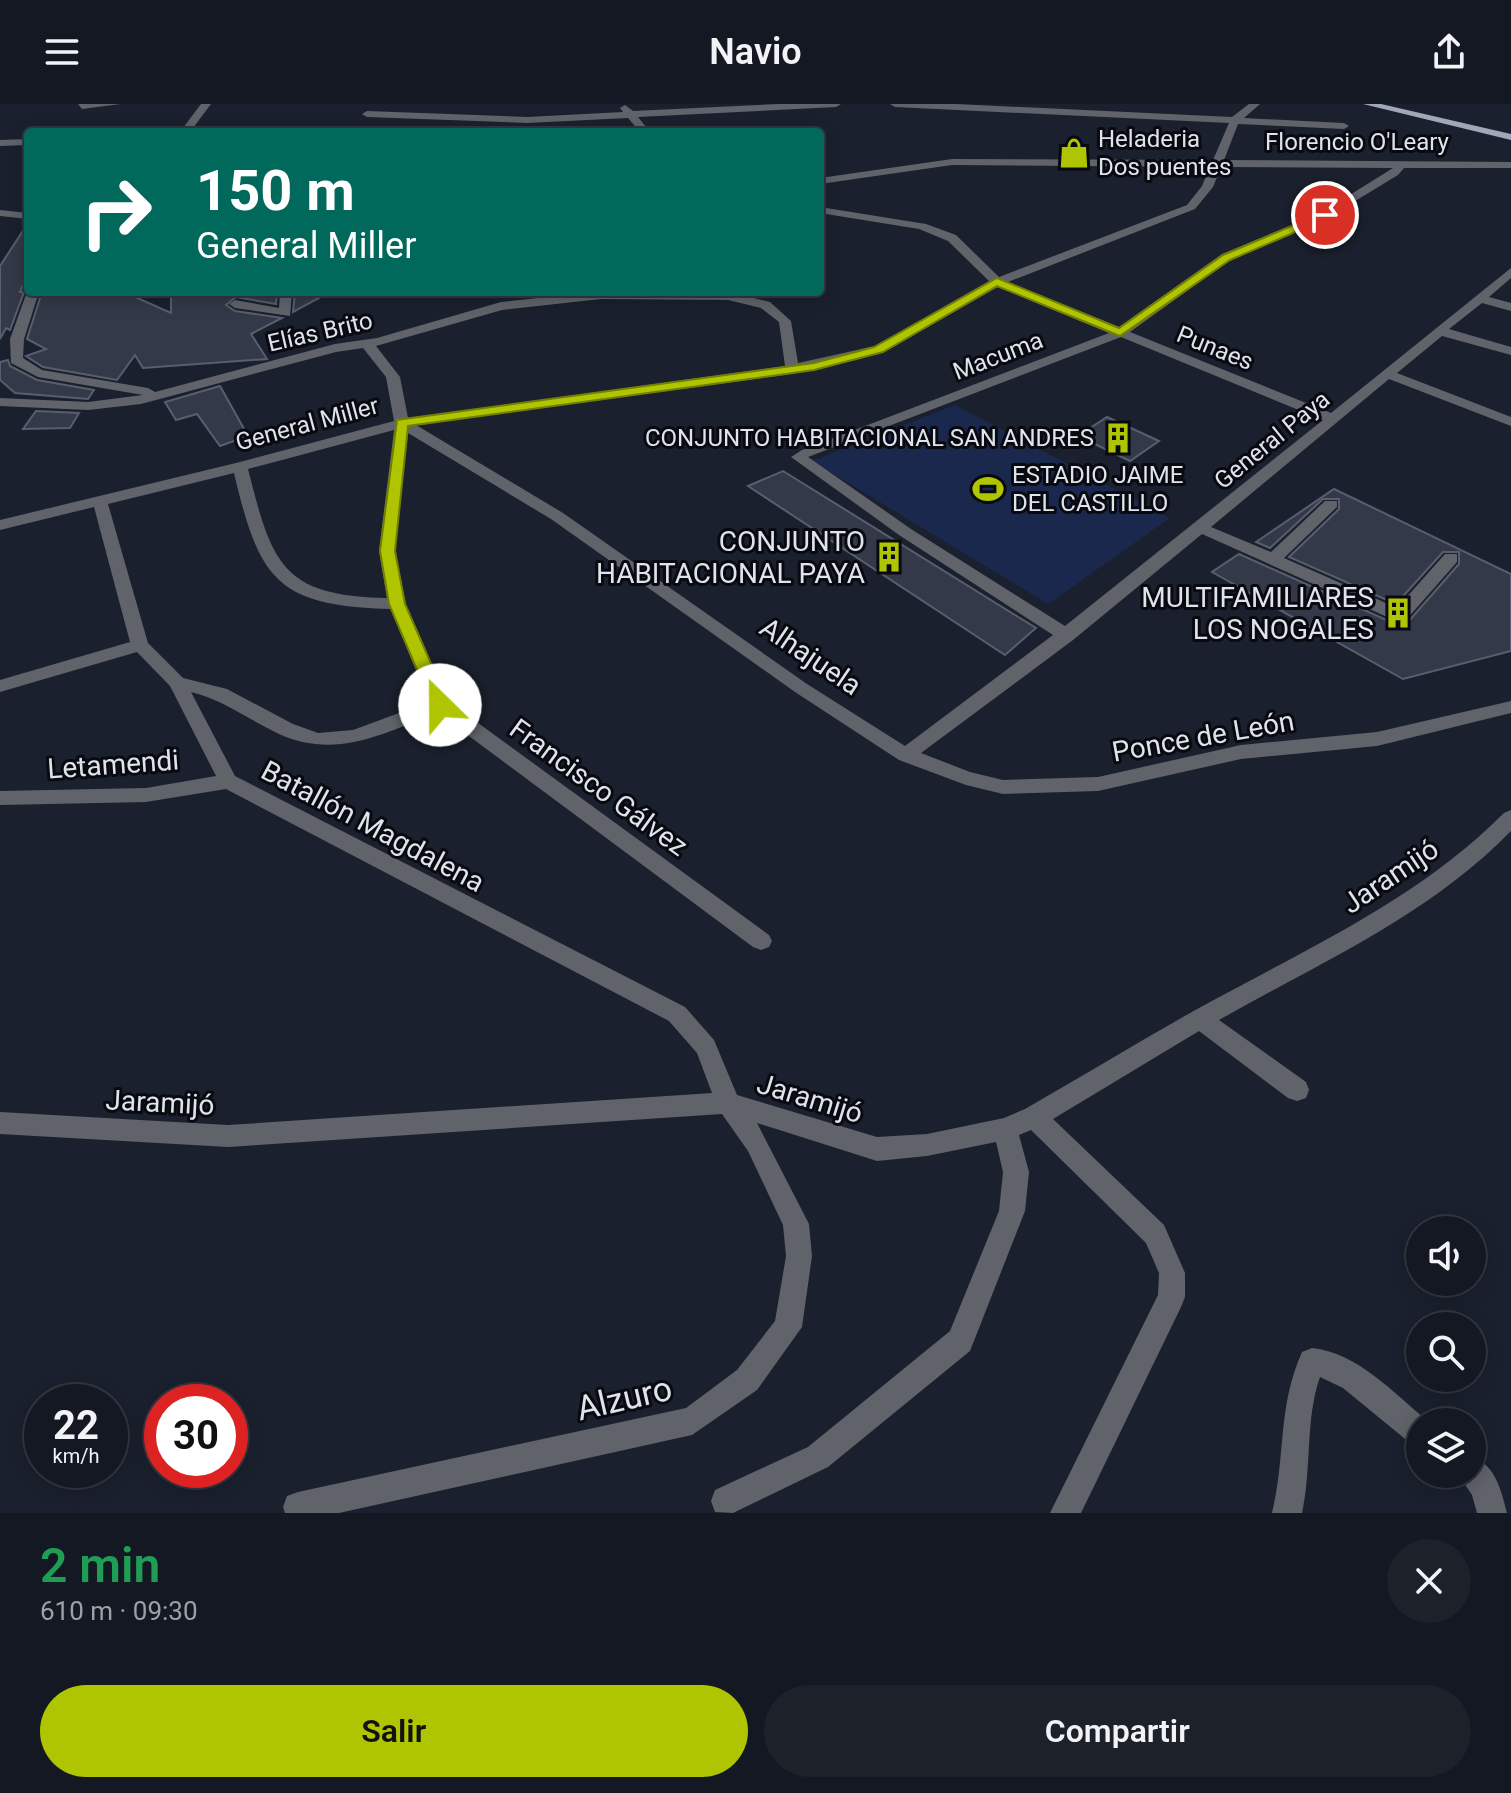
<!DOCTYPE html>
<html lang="es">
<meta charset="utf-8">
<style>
body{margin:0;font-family:Roboto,sans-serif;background:#1d212a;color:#f1f3f6;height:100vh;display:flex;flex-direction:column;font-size:30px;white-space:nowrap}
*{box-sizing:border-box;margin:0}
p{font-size:26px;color:#9da0a5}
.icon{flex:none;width:44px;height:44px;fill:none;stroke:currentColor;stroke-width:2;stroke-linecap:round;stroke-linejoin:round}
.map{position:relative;height:1409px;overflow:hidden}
.panel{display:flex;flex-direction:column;background:#141822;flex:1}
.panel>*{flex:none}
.top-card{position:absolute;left:24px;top:24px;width:800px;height:168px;border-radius:8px;box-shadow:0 4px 20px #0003,0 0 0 2px #333740;background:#00695c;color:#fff;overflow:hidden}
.tools{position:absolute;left:1406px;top:1112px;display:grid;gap:16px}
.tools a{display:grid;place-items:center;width:80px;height:80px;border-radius:50%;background:#141822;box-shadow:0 4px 20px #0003,0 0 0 2px #333740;font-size:40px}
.speed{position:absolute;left:24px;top:1280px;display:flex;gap:16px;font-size:40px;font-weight:700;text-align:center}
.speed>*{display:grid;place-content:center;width:104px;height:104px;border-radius:50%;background:#141822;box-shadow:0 4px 20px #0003,0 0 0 2px #333740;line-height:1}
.speed small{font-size:20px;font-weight:400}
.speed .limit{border:12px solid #d22;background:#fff;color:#111}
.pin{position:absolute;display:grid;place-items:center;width:68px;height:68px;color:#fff;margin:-34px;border:4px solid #fff;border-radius:50%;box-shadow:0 2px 8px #0007}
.me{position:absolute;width:88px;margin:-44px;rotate:337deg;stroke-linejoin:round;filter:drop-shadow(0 0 6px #0008)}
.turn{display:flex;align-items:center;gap:28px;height:168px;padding:0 40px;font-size:36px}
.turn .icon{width:104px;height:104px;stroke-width:2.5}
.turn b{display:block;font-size:56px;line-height:68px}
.round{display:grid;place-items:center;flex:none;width:84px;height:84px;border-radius:42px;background:#1d212a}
.overview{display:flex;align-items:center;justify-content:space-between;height:136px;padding:0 40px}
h1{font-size:48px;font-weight:600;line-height:60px;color:#1e9e55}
.action{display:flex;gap:16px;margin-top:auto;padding:16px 40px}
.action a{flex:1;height:92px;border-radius:48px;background:#b0c501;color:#111;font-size:32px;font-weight:600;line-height:92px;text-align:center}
.action a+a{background:#1d212a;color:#f1f3f6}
header{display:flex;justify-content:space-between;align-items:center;height:104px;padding:0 40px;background:#141822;font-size:36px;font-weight:600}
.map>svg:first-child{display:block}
.green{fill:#1a284d}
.building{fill:#333948;stroke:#575e6d;stroke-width:2}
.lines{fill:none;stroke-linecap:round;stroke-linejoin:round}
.minor{fill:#60636a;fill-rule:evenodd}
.primary{fill:#a0a7b6;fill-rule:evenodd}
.route{fill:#b0c501;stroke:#728001;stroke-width:2}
.labels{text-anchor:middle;stroke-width:6;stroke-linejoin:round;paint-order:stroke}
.far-poi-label{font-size:24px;fill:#dfe3ec;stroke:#080a10;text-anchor:start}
.far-street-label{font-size:24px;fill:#dfe3ec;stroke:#080a10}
.poi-label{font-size:28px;fill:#dfe3ec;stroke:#080a10;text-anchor:end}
.street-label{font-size:28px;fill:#dfe3ec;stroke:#080a10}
.near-street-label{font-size:34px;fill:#dfe3ec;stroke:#080a10}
</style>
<header><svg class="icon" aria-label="menu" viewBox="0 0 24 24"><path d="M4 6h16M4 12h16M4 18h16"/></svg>Navio<svg class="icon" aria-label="share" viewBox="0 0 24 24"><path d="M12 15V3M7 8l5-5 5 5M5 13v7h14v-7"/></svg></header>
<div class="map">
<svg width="1511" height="1409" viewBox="0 0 1511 1409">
<rect width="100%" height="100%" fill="#1a202d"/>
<polygon class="green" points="955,301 1170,414 1048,500 812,357"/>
<g class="building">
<polygon points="28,119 28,168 20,188 24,188 10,226 6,224 0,235 0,162"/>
<polygon points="42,188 124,188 171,209 171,188 277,188 276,200 236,193 226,201 235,207 282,214 251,230 267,255 143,264 135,251 117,276 43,263 26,252 46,245 27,235"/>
<polygon points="295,188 330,188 293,208"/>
<polygon points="8,256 10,262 37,276 94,286 88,295 15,289 0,276 0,258"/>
<polygon points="220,282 248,332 220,342 197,310 176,316 165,298"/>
<polygon points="36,307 79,309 70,324 23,325"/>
<polygon points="1107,313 1159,337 1130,357 1078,332"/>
<polygon points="783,367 1036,524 1005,551 748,382"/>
<polygon points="1334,385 1511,470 1511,547 1403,575 1212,468 1239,450 1393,519 1408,518 1459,460 1459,448 1443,448 1396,500 1289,453 1339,405 1339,395 1323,395 1270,444 1256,438"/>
</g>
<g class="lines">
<g class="minor">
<polygon points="78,0 121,0 82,5"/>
<polygon points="201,0 211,0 190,28 180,28"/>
<polygon points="779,0 841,0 836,3 638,13 650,28 640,28 628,14 527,19 367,13 362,10 367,7 527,13 623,8 620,4 625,1 633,7"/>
<path d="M890,0H956L1232,13L1249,0H1260L1244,14L1344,19L1349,22L1344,25L1238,20L1224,56L1511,58V64H1404L1398,71L1329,113L1230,156L1130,228L1331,309L1511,164V174L1489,193L1511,199V207L1482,199L1449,225L1511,243V251L1442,232L1397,269L1511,313V322L1389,275L1211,423L1271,448L1325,397H1337V403L1284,454L1397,504L1445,450H1457V458L1406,516H1394L1202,430L1073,536L921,649L970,668L1003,676L1098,673L1241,641L1377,628L1511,597V609L1377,642L1241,655L1098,687L1003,690L966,681L899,656L795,588L551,415L408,329L395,447L406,500L448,597L769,831L772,837L769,843L761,846L753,843L438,609C383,629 337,656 279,630C249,616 224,596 191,588L235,672L685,903L714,936L737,991L877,1033L927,1030L1004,1014L1025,1005C1092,967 1157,926 1225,890C1325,836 1423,790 1504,709L1511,706V727C1428,812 1321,858 1219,916L1306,978L1309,986L1306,994L1297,997L1288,994L1199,927L1053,1015L1164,1121L1185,1169V1193L1181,1203L1081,1409H1050L1158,1191L1159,1169L1146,1139L1031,1026L1019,1031L1029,1068L1025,1107L970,1247L828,1363L733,1409L715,1408L711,1397L715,1386L808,1343L950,1227L999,1107L1003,1068L996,1038L927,1052L877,1057L757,1019L809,1120L812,1152L802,1223L757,1286L692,1331L339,1409H285L283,1403L287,1392L298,1388L686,1304L737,1266L775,1217L786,1152L783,1121L748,1047L722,1010L228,1043L0,1030V1008L228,1021L712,989L697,949L669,917L226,685L146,698L0,701V687L146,684L216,672L170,582L137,548L0,588V576L130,538L94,403L0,426V416L236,359L394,317L386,273L363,244L336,248L141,300L88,306L0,302V294L88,298L143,291L38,273L11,259L10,235L27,188H39L24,235L23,254L42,266L148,284L155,288L335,240L377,234L501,198L594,188H728L770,198L791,217L798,259L875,242L989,177L948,137L919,125L820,109V103L926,120L956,131L999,173L1187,101L1202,82L1210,63L952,61L820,80V74L952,55L1213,56L1229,19L895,3ZM1221,63L1393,64L1321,109L1222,150L1119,223L1008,178L1195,105L1213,83ZM998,183L1109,229L802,346L791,353L899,431L1053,531L905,642L807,580L563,409L416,321L792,270L884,248ZM601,195L728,196L761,204L779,218L785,262L408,314L400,273L376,242L502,206ZM1121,233L1323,316L1065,522L911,425L808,353ZM394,326L379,447L387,494C282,492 272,460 248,365ZM234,369C259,475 276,502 391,505L429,598L353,626L318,629L293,620L227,585L183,574L148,539L108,400Z"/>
<polygon points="28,35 28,41 0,42 0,36"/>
<polygon points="0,106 28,109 28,115 0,112"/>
<polygon points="280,188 292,188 290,212 235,204 229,200 235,196 279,204"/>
<path d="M1312,1244C1359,1249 1394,1290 1429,1318H1420V1343L1410,1339L1343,1284L1320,1273C1305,1316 1312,1364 1302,1409H1272C1286,1352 1277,1304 1302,1248Z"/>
<path d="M1472,1352C1496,1362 1501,1386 1507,1409H1477L1472,1391L1458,1370H1472Z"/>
</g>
<polygon class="primary" points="1363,0 1381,0 1511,30 1511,36"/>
</g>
<polygon class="route" points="1325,108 1328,114 1230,156 1120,232 997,182 883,248 814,266 408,322 395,447 405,500 449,601 440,607 432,601 389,500 380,447 397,316 814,259 874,243 997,174 1119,224 1223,151"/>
<defs>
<g id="shop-bare" transform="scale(2.4)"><path d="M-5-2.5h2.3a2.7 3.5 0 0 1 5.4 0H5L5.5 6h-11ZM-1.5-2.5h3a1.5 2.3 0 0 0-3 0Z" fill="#b0c501" stroke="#080a10" stroke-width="2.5" paint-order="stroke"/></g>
<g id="building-bare" transform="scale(2.4)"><path d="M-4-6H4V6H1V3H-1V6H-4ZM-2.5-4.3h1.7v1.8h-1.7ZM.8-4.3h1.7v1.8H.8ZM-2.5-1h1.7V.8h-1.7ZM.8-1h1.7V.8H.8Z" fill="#b0c501" stroke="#080a10" stroke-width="2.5" paint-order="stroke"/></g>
<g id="stadium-bare" transform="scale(2.4)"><path d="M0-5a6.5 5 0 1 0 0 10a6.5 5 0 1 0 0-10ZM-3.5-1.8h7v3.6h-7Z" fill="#b0c501" stroke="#080a10" stroke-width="2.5" paint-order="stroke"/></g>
</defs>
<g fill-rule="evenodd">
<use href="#shop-bare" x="1074" y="49"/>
<use href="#building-bare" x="1118" y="334"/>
<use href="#stadium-bare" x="988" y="385"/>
<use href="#building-bare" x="889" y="453"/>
<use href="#building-bare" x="1398" y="509"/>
</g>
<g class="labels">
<g class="far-poi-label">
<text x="1098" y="43">Heladeria<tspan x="1098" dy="28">Dos puentes</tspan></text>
<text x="1094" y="342" text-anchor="end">CONJUNTO HABITACIONAL SAN ANDRES</text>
<text x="1012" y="379">ESTADIO JAIME<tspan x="1012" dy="28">DEL CASTILLO</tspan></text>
</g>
<g class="far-street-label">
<text x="1357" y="46">Florencio O'Leary</text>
<text transform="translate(320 228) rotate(-13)" y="8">Elías Brito</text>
<text transform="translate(1215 244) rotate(22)" y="8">Punaes</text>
<text transform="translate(998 252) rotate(-21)" y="8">Macuma</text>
<text transform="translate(307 320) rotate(-15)" y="8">General Miller</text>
<text transform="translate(1272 336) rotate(-39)" y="8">General Paya</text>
</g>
<g class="poi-label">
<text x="865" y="447">CONJUNTO<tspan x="865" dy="32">HABITACIONAL PAYA</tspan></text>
<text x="1374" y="503">MULTIFAMILIARES<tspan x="1374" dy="32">LOS NOGALES</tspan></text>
</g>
<g class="street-label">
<text transform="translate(811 552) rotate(34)" y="10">Alhajuela</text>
<text transform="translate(1203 632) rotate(-10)" y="10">Ponce de León</text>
<text transform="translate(113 660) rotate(-4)" y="10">Letamendi</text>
<text transform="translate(599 683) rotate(36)" y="10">Francisco Gálvez</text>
<text transform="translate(373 722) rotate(28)" y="10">Batallón Magdalena</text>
<text transform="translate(1390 772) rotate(-34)" y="10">Jaramijó</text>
<text transform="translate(810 994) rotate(17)" y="10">Jaramijó</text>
<text transform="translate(160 998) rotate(3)" y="10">Jaramijó</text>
</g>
<g class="near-street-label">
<text transform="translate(624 1294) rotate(-13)" y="12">Alzuro</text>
</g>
</g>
</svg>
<div class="tools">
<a><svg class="icon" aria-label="sound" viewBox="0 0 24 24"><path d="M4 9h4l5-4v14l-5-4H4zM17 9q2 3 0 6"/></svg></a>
<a><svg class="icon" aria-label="search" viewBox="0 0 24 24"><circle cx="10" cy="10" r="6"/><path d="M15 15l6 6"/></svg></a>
<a><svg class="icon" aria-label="layers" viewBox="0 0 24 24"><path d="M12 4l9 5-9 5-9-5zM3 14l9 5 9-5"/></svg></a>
</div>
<div class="speed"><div>22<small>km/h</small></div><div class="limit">30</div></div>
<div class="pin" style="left:1325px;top:111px;background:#d93025"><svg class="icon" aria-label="arrive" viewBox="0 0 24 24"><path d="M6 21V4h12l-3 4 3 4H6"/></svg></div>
<svg class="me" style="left:440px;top:601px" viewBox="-20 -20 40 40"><circle r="19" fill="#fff"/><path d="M0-13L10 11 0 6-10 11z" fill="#b0c501"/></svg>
<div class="top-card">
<div class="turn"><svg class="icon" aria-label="right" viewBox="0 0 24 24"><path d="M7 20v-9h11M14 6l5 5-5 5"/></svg><div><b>150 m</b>General Miller</div></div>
</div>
</div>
<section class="panel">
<div class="overview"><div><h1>2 min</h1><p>610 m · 09:30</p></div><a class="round"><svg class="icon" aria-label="close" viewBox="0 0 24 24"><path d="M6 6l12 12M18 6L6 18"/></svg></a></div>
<div class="action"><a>Salir</a><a>Compartir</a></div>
</section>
